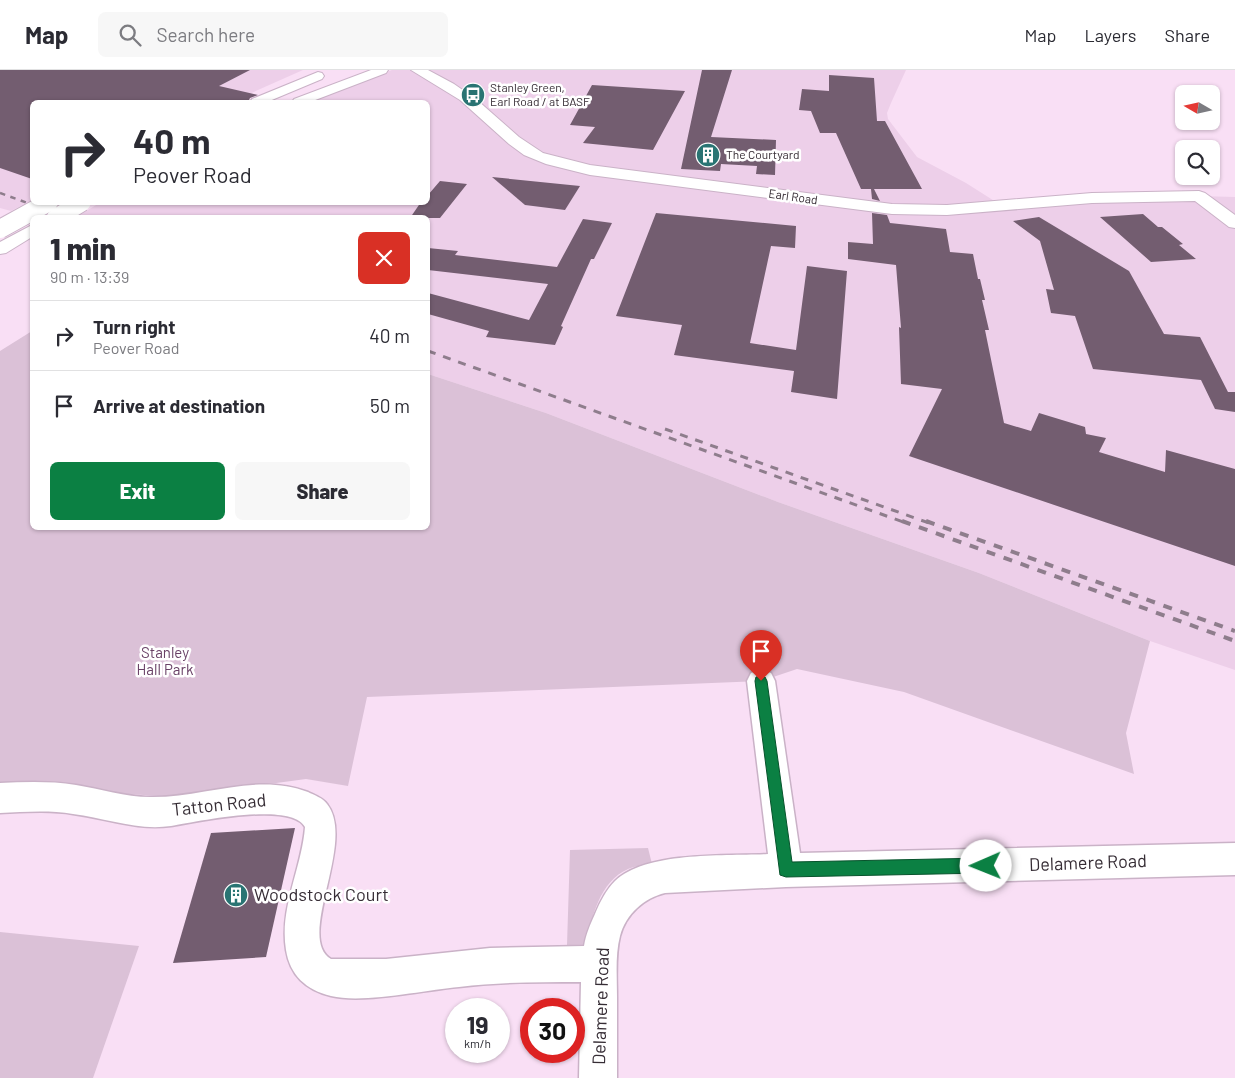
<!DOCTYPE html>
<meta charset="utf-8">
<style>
body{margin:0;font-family:Barlow,sans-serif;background:#f7f7f7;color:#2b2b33;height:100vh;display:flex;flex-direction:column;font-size:19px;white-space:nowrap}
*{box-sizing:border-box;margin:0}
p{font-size:16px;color:#7c7c81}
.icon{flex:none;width:28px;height:28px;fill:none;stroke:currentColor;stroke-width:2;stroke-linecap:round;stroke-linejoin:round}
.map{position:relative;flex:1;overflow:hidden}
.panel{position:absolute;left:30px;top:145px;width:400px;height:315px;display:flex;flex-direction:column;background:#fff;border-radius:8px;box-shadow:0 1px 4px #0004}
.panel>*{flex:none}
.banner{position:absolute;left:30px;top:30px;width:400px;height:105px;border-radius:8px;box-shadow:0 1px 4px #0004;background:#fff;color:#2b2b33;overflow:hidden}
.needle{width:32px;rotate:279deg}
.buttons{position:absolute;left:1175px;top:15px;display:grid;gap:10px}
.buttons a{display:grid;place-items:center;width:45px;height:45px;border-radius:8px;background:#fff;box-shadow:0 1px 4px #0004;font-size:25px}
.speed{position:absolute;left:445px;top:928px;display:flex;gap:10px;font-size:25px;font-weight:700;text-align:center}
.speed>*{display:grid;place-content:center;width:65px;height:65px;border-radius:50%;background:#fff;box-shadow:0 1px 4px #0004;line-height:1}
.speed small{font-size:12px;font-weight:400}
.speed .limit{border:8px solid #d22;background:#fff;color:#111}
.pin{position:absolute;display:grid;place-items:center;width:42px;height:42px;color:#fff;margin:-51px -21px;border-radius:50% 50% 50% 0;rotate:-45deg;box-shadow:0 0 5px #0007}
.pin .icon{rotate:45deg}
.me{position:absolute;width:55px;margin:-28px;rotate:269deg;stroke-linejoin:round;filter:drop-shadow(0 0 4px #0008)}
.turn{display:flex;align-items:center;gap:18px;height:105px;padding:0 20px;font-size:22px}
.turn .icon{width:65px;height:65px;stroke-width:2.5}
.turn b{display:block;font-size:35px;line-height:42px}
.round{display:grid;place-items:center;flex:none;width:52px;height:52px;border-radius:8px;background:#f7f7f7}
.summary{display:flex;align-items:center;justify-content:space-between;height:85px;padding:0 20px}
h1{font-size:30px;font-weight:800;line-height:38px}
.button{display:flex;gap:10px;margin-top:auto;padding:10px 20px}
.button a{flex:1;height:58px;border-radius:8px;background:#0b8043;color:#fff;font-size:20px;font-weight:800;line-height:58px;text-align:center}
.button a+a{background:#f7f7f7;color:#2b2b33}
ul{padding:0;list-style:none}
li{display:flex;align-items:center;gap:15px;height:70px;padding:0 20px;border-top:1px solid #e1e1e2}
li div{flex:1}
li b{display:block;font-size:19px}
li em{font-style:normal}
header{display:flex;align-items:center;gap:30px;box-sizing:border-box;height:70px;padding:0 25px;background:#fff;border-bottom:1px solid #e1e1e2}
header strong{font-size:24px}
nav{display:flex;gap:28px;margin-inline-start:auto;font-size:18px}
.search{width:350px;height:45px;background:#f7f7f7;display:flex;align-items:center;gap:12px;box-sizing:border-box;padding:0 18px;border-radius:8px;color:#7c7c81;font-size:19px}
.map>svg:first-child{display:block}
.built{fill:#edcfe9}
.green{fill:#dbc1d7}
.building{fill:#735d70}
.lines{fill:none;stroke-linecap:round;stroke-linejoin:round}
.street-casing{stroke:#cab2c7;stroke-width:3}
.secondary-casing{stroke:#cab2c7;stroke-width:2}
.highway-casing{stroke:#cab2c7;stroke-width:2}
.street{fill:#fff;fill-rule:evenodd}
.secondary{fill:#fff;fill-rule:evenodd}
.highway{fill:#fff;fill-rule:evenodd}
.rail-far2{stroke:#8e7d8c;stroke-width:2.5;stroke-dasharray:5.5 5.5;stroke-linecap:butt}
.rail-far1{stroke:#8e7d8c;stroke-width:3;stroke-dasharray:8 8;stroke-linecap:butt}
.rail{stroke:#8e7d8c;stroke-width:4;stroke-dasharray:9 9;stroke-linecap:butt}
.highway-bridge-casing{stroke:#cab2c7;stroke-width:20;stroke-linecap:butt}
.highway-bridge{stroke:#fff;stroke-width:18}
.route{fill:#0b8043;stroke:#07532c}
.labels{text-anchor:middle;stroke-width:5;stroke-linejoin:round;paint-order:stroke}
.far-poi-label{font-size:12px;fill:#362d35;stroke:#fff;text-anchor:start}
.far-street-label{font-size:12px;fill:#362d35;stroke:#fff}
.park-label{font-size:15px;fill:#694166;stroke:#fff}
.near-street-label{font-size:18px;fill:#362d35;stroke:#fff}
.near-poi-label{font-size:18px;fill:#362d35;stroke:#fff;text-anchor:start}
</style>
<header>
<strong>Map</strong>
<div class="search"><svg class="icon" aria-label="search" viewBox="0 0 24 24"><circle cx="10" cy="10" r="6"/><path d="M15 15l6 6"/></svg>Search here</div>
<nav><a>Map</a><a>Layers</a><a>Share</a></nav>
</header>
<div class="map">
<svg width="1235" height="1008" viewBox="0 0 1235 1008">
<rect width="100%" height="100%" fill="#f9dff5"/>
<g class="built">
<polygon points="0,0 303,0 231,32 32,32 32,130 11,141 0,138"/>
<polygon points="392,0 906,0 891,33 887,43 888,49 917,87 966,113 1007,139 1027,133 1199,126 1235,127 1235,600 1150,571 979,503 778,432 546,343 428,304 428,148 75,148 101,132 428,132 428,32 306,32"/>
</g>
<g class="green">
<polygon points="32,261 32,458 428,458 428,304 546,343 778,432 979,503 1150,571 1126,663 1134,704 904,622 797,599 761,611 367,627 348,716 306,709 172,727 0,715 0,281"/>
<path d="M648,778L652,794C644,795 635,796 628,799C599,812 592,847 586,875H567L570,780Z"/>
<polygon points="0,862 139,876 93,1008 0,1008"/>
</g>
<g class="building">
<polygon points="0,0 250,0 219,16 258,25 250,28 248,32 32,32 32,109 0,98"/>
<polygon points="702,0 732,0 711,67 776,70 775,105 756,104 757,96 721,94 720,101 681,99"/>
<polygon points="829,5 874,8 877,51 885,51 922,119 874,119 880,131 872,129 871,119 861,119 836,63 820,63 811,41 799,40 802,19 829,21"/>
<polygon points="592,15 685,21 653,80 583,73 595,57 570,55"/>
<polygon points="492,107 580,116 565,140 525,135"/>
<polygon points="440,111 467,114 440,148 410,148 421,132 428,132 428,125"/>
<polygon points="656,143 796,156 795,178 771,176 750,273 796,280 807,196 847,201 837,329 791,322 794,301 674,285 682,255 616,246"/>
<polygon points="872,143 887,145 890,153 946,159 950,182 973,184 978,209 980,209 985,230 982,230 989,260 985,260 1004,353 1031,361 1039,343 1085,357 1086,364 1106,368 1099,382 1165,402 1166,380 1235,399 1235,496 909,386 942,319 901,314 899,257 901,258 896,195 848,189 848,172 873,174"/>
<polygon points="1143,144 1158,157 1162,157 1183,174 1179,175 1196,189 1151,192 1100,147"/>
<polygon points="1039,147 1129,201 1164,264 1200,267 1228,322 1235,322 1235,342 1215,339 1201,310 1093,299 1075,246 1051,243 1046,219 1054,220 1040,171 1013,151"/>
<polygon points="583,149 612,153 594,189 591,189 561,256 563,257 555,275 486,267 489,261 428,244 428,223 529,250 548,214 428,200 428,178 458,181 455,185 557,197"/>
<polygon points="295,758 266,887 173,893 211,763"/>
</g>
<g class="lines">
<g class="street-casing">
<path id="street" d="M761,599L771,603L775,611L800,783L1235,773V805L786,817L665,823C644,828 626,844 620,866C615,885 617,907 617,927C617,954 617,981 617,1008H579L581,912C540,912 500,912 459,917C424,920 363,934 331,926C306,920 290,905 286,880C279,838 302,798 305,757C291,731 196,752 171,756C137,761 106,748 73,744C49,740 24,742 0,743V713C25,712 51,711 76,715C101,719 125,727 150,727C203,728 257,702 308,722C314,725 323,728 327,734C357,772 295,868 331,889H386L490,878L584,876C586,864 590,855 595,844C600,832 606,820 615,811C646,781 726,786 768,784L747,611L751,603Z"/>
</g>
<g class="secondary-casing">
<polygon id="secondary" points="411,0 428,0 454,14 477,30 519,67 543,83 590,95 892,134 947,135 1092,123 1199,121 1205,123 1235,145 1235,158 1229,157 1195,131 1092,133 947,145 892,144 590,105 546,94 524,85 509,74 460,30"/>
</g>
<g class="highway-casing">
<g id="highway">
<polygon points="371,0 388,0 386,3 310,32 292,32 294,29"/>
<polygon points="318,2 322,3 324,6 322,9 267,32 250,32 252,29"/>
<polygon points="32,155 32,167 6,183 0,184 0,172"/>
</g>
</g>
<use href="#street" class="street"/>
<use href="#secondary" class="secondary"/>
<use href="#highway" class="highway"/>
<polyline class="rail-far2" points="0,123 69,148"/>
<g class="rail-far1">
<polyline points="428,281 906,453"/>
<polyline points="665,359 929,453"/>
</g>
<g class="rail">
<polyline points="902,451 1235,571"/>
<polyline points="926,451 1235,561"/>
</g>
<g class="highway-bridge-casing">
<g id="highway-bridge">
<polyline points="56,148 82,132"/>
<polyline points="0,159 49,132"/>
</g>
</g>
<use href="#highway-bridge" class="highway-bridge"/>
</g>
<polygon class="route" points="761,606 765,607 767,611 792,792 986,788 991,790 993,796 991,801 986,803 786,807 780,805 755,611 756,607"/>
<defs>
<g id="bus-disc" transform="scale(1.25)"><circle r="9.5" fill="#297473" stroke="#fff"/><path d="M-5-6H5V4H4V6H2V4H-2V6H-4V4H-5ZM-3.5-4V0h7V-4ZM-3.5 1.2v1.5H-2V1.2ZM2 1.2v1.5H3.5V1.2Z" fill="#fff"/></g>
<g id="building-disc" transform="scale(1.25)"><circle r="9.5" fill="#297473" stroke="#fff"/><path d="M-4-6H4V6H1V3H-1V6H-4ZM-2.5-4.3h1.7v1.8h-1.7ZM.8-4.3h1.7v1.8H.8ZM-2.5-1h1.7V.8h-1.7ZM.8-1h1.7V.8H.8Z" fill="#fff"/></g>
</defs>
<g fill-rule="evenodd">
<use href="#bus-disc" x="473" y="25"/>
<use href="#building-disc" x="708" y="85"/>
<use href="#building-disc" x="236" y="825"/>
</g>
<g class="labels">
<g class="far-poi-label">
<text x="490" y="22">Stanley Green,<tspan x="490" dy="14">Earl Road / at BASF</tspan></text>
<text x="726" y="89">The Courtyard</text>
</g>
<g class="far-street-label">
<text transform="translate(793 127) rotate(8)" y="4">Earl Road</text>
</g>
<g class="park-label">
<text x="165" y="588">Stanley<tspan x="165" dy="17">Hall Park</tspan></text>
</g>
<g class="near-street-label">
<text transform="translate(219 735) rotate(-6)" y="6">Tatton Road</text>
<text transform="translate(1088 793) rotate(-2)" y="6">Delamere Road</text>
<text transform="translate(601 936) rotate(-88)" y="6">Delamere Road</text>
</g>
<g class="near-poi-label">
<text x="254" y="831">Woodstock Court</text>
</g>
</g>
</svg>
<div class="buttons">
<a><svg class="needle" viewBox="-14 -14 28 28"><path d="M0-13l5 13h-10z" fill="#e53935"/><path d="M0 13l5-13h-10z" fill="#7c7c81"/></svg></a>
<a><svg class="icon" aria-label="search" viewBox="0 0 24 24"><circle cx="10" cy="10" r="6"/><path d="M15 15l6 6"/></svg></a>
</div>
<div class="speed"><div>19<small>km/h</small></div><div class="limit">30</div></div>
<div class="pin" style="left:761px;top:611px;background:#d93025"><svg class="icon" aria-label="arrive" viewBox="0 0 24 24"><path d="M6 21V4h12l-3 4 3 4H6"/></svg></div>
<svg class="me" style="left:986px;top:796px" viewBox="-20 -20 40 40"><circle r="19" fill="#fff"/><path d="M0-13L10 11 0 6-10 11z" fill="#0b8043"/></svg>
<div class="banner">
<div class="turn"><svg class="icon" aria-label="right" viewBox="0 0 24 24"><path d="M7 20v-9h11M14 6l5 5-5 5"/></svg><div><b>40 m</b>Peover Road</div></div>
</div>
<section class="panel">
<div class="summary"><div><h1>1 min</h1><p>90 m · 13:39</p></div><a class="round" style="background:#d93025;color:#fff"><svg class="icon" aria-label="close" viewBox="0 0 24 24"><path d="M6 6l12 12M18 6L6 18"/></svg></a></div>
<ul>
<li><svg class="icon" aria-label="right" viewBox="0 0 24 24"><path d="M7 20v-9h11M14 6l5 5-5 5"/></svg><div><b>Turn right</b><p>Peover Road</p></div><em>40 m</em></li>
<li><svg class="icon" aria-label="arrive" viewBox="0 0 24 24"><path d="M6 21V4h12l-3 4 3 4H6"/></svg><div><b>Arrive at destination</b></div><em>50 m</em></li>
</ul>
<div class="button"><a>Exit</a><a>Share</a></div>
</section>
</div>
